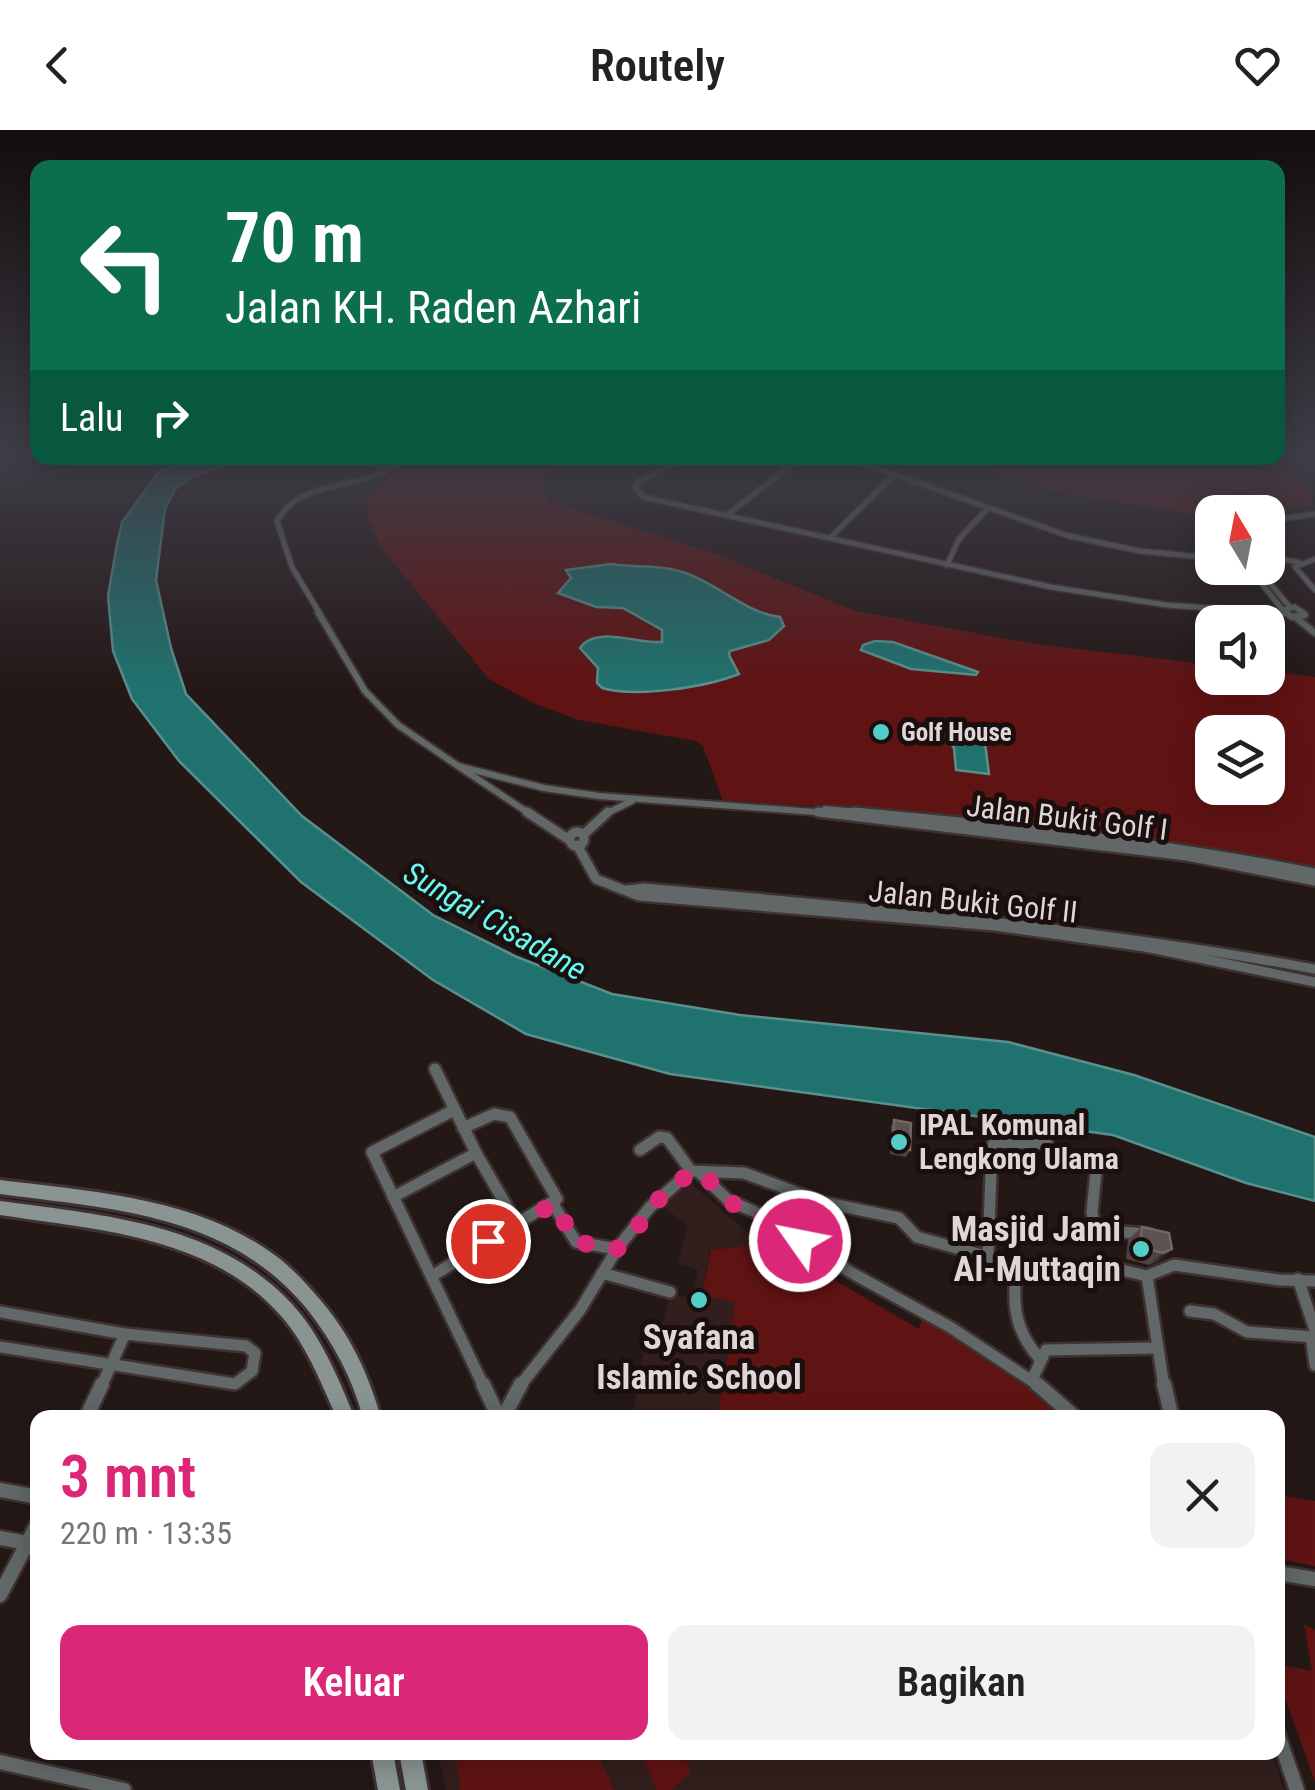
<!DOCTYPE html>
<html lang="id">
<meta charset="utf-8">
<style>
body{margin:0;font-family:"Roboto Condensed",sans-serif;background:#f2f2f2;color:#222;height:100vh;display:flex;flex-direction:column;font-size:38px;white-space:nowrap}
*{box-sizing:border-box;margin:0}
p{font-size:32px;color:#767676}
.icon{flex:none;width:55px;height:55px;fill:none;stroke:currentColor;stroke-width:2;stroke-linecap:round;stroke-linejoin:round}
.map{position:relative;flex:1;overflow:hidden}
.sheet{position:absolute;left:30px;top:1280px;width:1255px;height:350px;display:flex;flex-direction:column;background:#fff;border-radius:20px;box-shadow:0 5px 25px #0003}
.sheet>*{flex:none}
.guide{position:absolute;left:30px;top:30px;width:1255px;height:305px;border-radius:20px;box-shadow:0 5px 25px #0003;background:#0b6e4f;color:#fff;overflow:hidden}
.needle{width:65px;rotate:350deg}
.tools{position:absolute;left:1195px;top:365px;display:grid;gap:20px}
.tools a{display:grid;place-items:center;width:90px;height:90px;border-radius:20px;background:#fff;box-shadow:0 5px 25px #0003;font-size:50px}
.pin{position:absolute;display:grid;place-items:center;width:85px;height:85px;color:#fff;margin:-42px;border:5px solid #fff;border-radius:50%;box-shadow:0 2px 10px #0007}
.me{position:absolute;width:110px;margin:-55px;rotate:303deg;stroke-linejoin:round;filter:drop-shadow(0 0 8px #0008)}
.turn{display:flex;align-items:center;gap:35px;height:210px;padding:0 30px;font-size:45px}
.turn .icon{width:130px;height:130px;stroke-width:2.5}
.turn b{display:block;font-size:70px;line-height:85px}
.then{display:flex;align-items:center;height:95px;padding:0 30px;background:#0003;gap:20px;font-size:38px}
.round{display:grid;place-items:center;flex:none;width:105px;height:105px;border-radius:20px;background:#f2f2f2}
.overview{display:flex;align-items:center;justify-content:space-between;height:170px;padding:0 30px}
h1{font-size:60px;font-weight:600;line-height:75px;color:#db2777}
.primary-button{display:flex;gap:20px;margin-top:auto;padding:20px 30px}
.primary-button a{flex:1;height:115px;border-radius:20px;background:#db2777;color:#fff;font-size:40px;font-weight:600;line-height:115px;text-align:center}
.primary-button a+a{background:#f2f2f2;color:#222}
header{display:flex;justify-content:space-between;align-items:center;height:130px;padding:0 30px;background:#fff;font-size:45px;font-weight:600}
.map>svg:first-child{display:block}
.built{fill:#321f1d}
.green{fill:#601313;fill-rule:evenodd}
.water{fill:#20726e;stroke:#59908d;stroke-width:2.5}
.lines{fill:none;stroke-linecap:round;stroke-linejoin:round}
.street-far4-casing{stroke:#3e3332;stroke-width:8}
.street-far3-casing{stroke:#3e3332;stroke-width:10}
.street-far2-casing{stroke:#3e3332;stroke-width:14}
.street-far1-casing{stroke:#3e3332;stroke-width:16}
.street-casing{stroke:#3e3332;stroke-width:19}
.secondary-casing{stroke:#3e3332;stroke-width:6}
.street-far4{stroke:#616867;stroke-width:5}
.street-far3{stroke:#616867;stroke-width:6}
.street-far2{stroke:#616867;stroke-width:9}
.street-far1{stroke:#616867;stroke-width:11}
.street{stroke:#616867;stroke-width:14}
.secondary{fill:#899493;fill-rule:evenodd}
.wall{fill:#4f4240}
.shaded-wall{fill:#372b29}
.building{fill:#5e5250;stroke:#726765;stroke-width:2.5}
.route{stroke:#db2777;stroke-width:18;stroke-dasharray:0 32.4}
.poi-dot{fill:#54cdc7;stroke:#1a0f0e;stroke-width:4}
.labels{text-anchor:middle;stroke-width:10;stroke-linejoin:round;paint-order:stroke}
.far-poi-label{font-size:25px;font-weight:bold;fill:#dfd7d6;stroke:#1a0f0e;text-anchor:start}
.street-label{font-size:30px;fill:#dfd7d6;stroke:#1a0f0e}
.poi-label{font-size:30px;font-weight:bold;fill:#dfd7d6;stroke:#1a0f0e;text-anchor:start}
.water-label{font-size:32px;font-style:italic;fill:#66faf2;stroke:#1a0f0e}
.near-poi-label{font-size:35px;font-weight:bold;fill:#dfd7d6;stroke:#1a0f0e;text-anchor:end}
</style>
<header><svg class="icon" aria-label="back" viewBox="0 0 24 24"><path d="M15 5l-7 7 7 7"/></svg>Routely<svg class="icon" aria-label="heart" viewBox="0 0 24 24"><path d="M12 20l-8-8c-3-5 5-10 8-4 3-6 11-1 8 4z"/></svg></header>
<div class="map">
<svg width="1315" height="1660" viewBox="0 0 1315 1660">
<rect width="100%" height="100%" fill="#241817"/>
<g class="built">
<polygon points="688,1051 747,1102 764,1091 779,1101 752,1115 710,1120 702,1165 735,1171 718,1287 632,1288 649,1189 664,1192 669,1164 692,1168 698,1140 678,1134 688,1096 661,1075"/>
<polygon points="1272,1622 1284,1660 446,1660 438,1623"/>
</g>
<g class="green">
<path d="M413,328H581C557,339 529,342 551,372L710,422L856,481L1029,513L1212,535V548H1268V541L1315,547V736C1119,697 922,681 723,671L703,616L696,611L579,590L535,574L489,549L382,419L369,390L366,373L373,361ZM1212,602H1268V658H1212Z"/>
<polygon points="955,328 1198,328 1256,335 1287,345 1304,356 1313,368 1311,376 1268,383 1212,382 1212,387 1055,362"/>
<polygon points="779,1101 812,1137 919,1199 923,1184 1040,1261 1068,1287 718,1287 735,1172 702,1165 711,1120 752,1115"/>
<polygon points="1278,1365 1315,1371 1315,1436 1278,1429"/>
<polygon points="1304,1494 1315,1500 1315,1651 1278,1549 1278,1534 1312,1541"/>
<polygon points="455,1623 597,1623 614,1660 461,1660"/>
<polygon points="640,1623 682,1623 691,1642 670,1660 657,1660"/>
</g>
<g class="water">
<polygon points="186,328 243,328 194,346 175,359 165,379 156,450 171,518 186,564 302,686 433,785 517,827 612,864 740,885 1008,912 1134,945 1315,1007 1315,1071 1246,1053 1113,1005 670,944 526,904 433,850 301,752 179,631 132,569 113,521 108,466 117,414 122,392 159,342"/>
<path d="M611,434C637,438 663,434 688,444C720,456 747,483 780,487L784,496L769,510L730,521L729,525L739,544C706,557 637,568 602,558L597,553L598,538L580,518C595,495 637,514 662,512V500L623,478L596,477L558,463L571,448L566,440Z"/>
<polygon points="875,511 893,512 978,542 976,545 911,539 861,520 863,515"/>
<polygon points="953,602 984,605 989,644 956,640 954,618 944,605"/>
</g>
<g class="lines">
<g class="street-far4-casing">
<g id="street-far4">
<polyline points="682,328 638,352 636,358 643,367 1051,457 1167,475 1284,483"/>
<polyline points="847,328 1069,406 1140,421 1212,428"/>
<polygon points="387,332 395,335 385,339 378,336"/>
<polyline points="727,385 801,328"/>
<polyline points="1268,391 1315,384"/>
<polyline points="830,408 895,344"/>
<polyline points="1273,428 1298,432"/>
<polyline points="1315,429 1295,437 1315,460"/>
<polyline points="947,435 959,409 987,379"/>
<polyline points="1249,438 1282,479"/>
<polyline points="1257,438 1290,477"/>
<path d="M320,484L292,437L277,391C300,349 354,361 391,338"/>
<polyline points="1288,484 1282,480 1295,477 1304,484"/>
</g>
</g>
<g class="street-far3-casing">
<g id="street-far3">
<polyline points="318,482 365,561 398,595 458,636"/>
<polyline points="1268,482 1284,483"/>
<polyline points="1285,482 1292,487 1305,485 1301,482"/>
<polyline points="1295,487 1315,503"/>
<polyline points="825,679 881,684"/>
<polyline points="530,684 458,636 544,658 599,666 842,684"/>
<polyline points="605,684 632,671"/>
</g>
</g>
<g class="street-far2-casing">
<g id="street-far2">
<polyline points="527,682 568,709"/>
<polyline points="818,682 1187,726 1315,751"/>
<path d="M854,682C1009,696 1162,712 1315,743"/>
<circle cx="577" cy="709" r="7"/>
<polyline points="583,705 608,682"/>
<polyline points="577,715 596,749 639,766 995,796 1145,817 1315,852"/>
<path d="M627,760L644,758C869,778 1093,798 1315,839"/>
</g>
</g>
<g class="street-far1-casing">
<g id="street-far1">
<polyline points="435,939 476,1023 517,1094"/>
<polyline points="454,980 372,1022 484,1257"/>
<polyline points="640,1020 659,1007 667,1008 691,1041"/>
<polyline points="1096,1042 1092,1082 1095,1100 1148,1104"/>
<polyline points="701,1044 728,1070 773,1090 852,1143 950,1197 1041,1257"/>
<polyline points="393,1067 476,1023"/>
<polyline points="553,1074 576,1112 617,1119"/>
<polyline points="988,1124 992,1016 995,1012 1047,1014"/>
<path d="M1016,1135C1013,1174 1013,1199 1040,1229"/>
<polyline points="602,1143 670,1162"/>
<polyline points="432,1146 557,1069 510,987 494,984 463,998"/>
<polyline points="1298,1149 1315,1200"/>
<polyline points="1190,1181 1214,1184 1247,1202 1315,1207"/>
<polyline points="0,1182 125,1204 246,1216 255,1223 252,1241 235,1254 0,1217"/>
<polyline points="1311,1206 1315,1235"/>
<polyline points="1032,1250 1046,1220 1157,1218"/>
<polyline points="101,1257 125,1204"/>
<polyline points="519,1257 580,1180 617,1119 650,1077 691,1041 744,1043 822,1072 899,1088 917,1107 1028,1138 1109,1137 1147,1146"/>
<polyline points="1164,1257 1147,1146 1174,1135 1279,1150 1315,1151"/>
</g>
</g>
<g class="street-casing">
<g id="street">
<polyline points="483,1254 499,1288"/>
<polyline points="1037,1254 1076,1288"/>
<polyline points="1164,1254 1172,1288"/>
<polyline points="86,1288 102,1254"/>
<polyline points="503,1288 521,1254"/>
<polyline points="0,1360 38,1367"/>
<polyline points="0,1408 38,1415"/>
<polyline points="1278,1443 1315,1449"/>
<polyline points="0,1465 38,1393"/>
<polyline points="1278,1605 1297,1660"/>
<polyline points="0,1632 124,1660"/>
</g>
</g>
<g class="secondary-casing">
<g id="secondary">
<path d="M0,1050C89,1061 189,1067 266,1119C288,1133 305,1152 322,1172C350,1205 369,1245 381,1288H363C352,1247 333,1212 307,1179C229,1084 113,1079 0,1064Z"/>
<path d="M0,1071C103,1085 216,1093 291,1173C321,1205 338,1248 355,1288H337C321,1253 307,1216 282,1187C212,1106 98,1100 0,1085Z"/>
<polygon points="371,1622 393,1622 400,1660 378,1660"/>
<polygon points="399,1622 421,1622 428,1660 406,1660"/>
</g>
</g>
<use href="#street-far4" class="street-far4"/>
<use href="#street-far3" class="street-far3"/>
<use href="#street-far2" class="street-far2"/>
<use href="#street-far1" class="street-far1"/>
<use href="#street" class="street"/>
<use href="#secondary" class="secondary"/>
</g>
<g class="wall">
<polygon points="894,990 910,1020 906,1027 890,1024 891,997"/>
<polygon points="1142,1097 1172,1119 1157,1132 1149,1135 1126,1129 1128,1110"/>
</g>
<polygon class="shaded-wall" points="1172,1119 1157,1132 1149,1135 1163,1123"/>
<g class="building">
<polygon points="894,990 911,993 910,1020 893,1017"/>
<polygon points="1142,1097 1169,1103 1172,1119 1163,1123 1140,1117"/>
<polygon points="1003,1283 1038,1286 1038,1288 1004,1288"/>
</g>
<linearGradient id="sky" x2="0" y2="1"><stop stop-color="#140d0d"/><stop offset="0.58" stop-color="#3f3d47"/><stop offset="1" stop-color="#3f3d47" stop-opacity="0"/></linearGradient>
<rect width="1315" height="558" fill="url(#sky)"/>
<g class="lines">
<path class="route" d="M488,1111L554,1074L576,1112L617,1119L636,1100L650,1077L692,1041C710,1045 715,1060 729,1071C750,1087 776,1091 800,1111"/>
</g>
<g class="poi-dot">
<circle cx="881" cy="602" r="10"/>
<circle cx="899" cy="1012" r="10"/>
<circle cx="1141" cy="1119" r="10"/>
<circle cx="699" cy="1170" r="10"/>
</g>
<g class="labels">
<g class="far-poi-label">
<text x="901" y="611">Golf House</text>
</g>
<g class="street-label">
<text transform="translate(1067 688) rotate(7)" y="10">Jalan Bukit Golf I</text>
<text transform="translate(973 772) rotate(6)" y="10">Jalan Bukit Golf II</text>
</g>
<g class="poi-label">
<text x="919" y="1005">IPAL Komunal<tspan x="919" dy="34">Lengkong Ulama</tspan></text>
</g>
<g class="water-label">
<text transform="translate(495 791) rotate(30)" y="11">Sungai Cisadane</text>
</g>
<g class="near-poi-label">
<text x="1121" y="1111">Masjid Jami<tspan x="1121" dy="40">Al-Muttaqin</tspan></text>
<text x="699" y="1219" text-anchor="middle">Syafana<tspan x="699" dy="40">Islamic School</tspan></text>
</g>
</g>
</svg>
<div class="tools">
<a><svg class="needle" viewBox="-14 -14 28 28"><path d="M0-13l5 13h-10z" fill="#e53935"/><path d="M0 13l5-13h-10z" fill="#767676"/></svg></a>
<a><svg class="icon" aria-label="sound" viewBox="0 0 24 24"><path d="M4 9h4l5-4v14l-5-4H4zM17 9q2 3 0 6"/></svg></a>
<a><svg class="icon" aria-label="layers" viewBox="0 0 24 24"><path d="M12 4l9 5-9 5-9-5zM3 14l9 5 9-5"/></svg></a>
</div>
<div class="pin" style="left:488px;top:1111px;background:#d93025"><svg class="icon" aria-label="arrive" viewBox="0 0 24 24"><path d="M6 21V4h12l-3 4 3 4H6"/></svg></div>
<svg class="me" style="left:800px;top:1111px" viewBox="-20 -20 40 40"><circle r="17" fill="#db2777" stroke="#fff" stroke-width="3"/><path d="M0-11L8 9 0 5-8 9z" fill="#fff"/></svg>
<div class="guide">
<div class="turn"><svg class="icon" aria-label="left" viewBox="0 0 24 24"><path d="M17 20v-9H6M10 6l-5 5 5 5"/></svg><div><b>70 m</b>Jalan KH. Raden Azhari</div></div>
<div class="then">Lalu<svg class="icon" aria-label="right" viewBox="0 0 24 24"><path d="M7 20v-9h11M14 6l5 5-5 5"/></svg></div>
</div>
<section class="sheet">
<div class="overview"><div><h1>3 mnt</h1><p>220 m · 13:35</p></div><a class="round"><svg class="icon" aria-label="close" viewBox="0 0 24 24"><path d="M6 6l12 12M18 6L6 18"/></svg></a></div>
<div class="primary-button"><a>Keluar</a><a>Bagikan</a></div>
</section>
</div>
